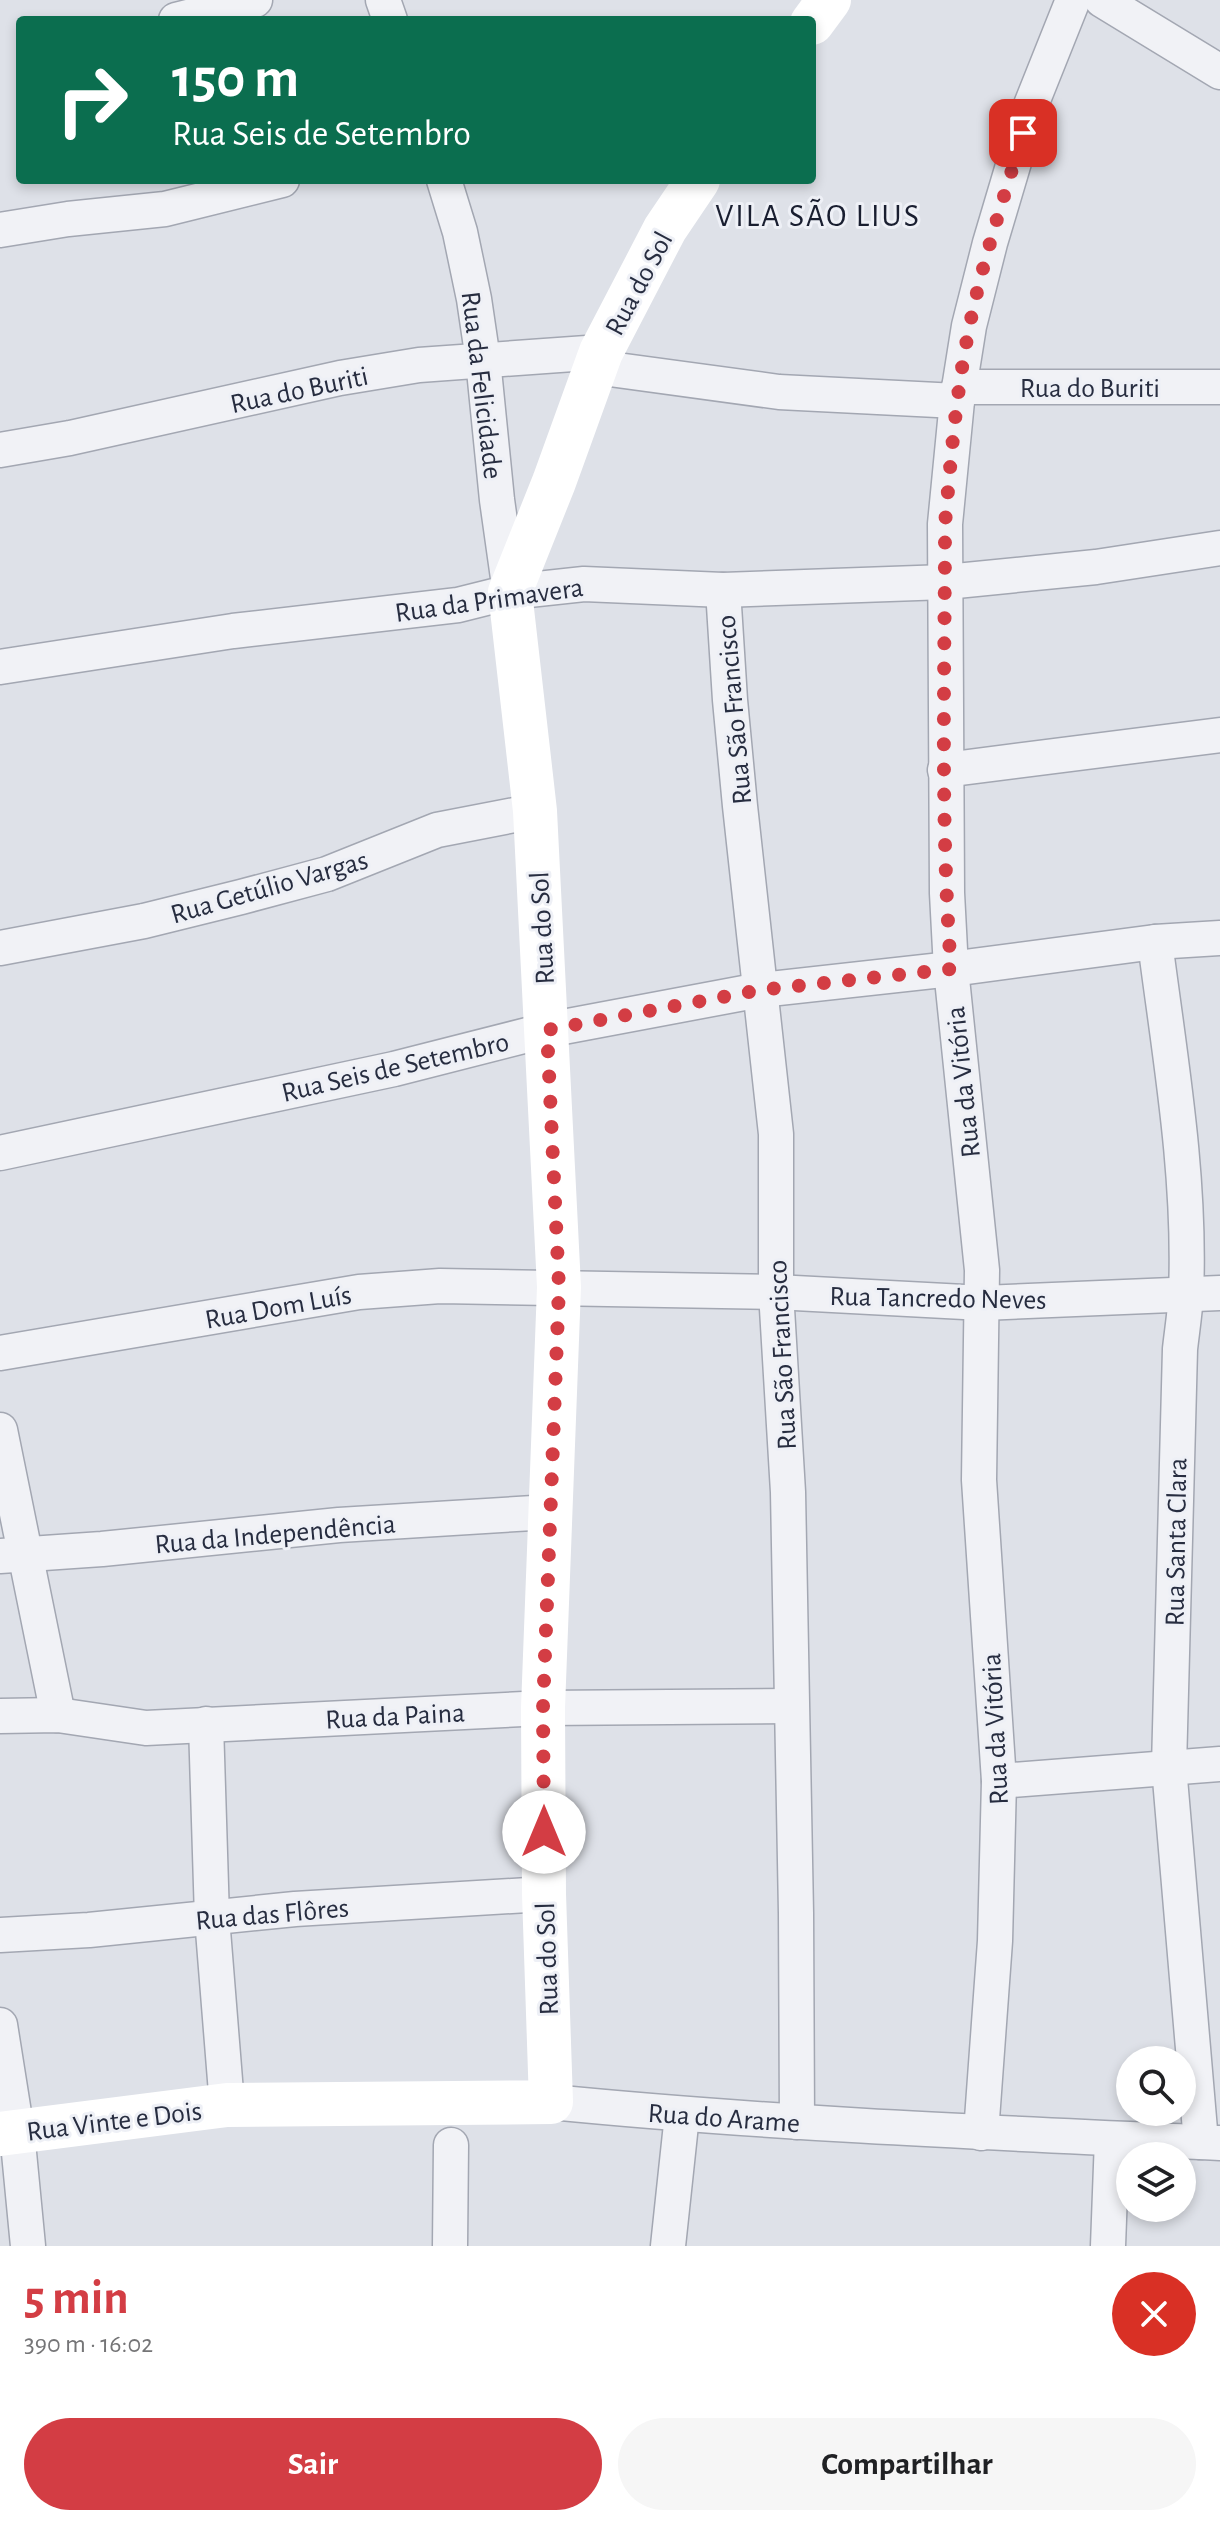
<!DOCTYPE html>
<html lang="pt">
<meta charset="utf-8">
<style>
body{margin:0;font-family:"Alegreya Sans",sans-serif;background:#f6f6f6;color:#202124;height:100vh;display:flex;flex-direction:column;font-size:30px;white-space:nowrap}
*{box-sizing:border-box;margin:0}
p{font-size:26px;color:#757577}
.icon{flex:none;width:44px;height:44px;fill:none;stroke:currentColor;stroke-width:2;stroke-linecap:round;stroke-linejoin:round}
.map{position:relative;height:2246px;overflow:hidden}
.drawer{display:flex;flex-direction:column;background:#fff;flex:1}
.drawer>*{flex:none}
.top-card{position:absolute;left:16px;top:16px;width:800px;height:168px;border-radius:8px;box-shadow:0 4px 12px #0003;background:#0b6e4f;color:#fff;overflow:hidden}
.buttons{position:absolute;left:1116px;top:2046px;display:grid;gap:16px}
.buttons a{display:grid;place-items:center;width:80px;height:80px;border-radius:50%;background:#fff;box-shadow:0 4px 12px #0003;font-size:40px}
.pin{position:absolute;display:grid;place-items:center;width:68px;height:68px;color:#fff;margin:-34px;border-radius:16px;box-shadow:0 4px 12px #0006}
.me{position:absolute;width:88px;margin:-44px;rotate:0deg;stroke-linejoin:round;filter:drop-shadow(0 0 6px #0008)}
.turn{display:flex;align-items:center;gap:28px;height:168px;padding:0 24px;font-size:36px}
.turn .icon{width:104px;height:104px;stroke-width:2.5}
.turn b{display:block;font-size:56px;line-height:68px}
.round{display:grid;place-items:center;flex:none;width:84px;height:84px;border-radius:42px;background:#f6f6f6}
.summary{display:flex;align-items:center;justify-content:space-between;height:136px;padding:0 24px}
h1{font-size:48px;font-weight:600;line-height:60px;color:#d33d44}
.cta{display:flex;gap:16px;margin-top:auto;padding:16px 24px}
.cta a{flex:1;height:92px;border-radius:48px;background:#d33d44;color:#fff;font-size:32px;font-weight:600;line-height:92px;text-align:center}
.cta a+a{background:#f6f6f6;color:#202124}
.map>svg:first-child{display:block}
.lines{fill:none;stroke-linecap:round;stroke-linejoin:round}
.street-casing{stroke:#a3a7b2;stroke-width:37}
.street{stroke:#f1f2f6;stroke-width:34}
.secondary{stroke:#fff;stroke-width:44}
.route{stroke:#d33d44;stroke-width:14;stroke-dasharray:0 25.2}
.labels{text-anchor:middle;stroke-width:6;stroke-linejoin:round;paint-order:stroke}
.street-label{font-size:28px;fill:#272d40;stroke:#eef0f6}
.quarter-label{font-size:32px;letter-spacing:2px;fill:#191e30;stroke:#eef0f6}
</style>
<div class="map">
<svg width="1220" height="2246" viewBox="0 0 1220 2246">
<rect width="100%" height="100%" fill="#dee1e8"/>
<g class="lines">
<g class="street-casing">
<g id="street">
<polyline points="383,0 390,20"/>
<polyline points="1102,0 1220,72"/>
<polyline points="176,20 255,0"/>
<polyline points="444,180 460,232 474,299 483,360 497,500 510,592"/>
<polyline points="0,230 68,219 165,209 282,180"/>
<polyline points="595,367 779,392 957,401"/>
<polyline points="959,387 1220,387"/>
<polyline points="0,450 70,438 340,378 419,365 601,352"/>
<polyline points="723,590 730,700 740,806 776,1134 776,1292 788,1492 796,1913 797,2122"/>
<polyline points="0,667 233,631 458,605 510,592 584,584 723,590 946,582 1096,567 1220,548"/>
<polyline points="945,770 1220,735"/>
<path d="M1155,942C1170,1058 1191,1176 1186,1294C1185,1312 1182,1331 1180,1349L1169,1767L1201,2142"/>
<polyline points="0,948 144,921 241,897 327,874 437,830 535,811"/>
<polyline points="0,1153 394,1069 547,1030 760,990 951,969 1155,942 1220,938"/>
<polyline points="0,1353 359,1292 440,1286 776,1292 983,1303 1220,1293"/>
<polyline points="0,1430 58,1715"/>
<polyline points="0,1556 102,1549 339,1525 550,1512"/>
<polyline points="0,1716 58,1715 146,1728 543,1708 791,1706"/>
<polyline points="206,1724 212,1918 227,2105"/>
<polyline points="999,1781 1220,1764"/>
<polyline points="0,1935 89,1930 295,1909 544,1894"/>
<polyline points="0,2025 17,2132 28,2246"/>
<path d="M551,2102C774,2124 997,2133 1220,2143"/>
<polyline points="981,2133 995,1941 999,1781 979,1480 982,1270 951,969 947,893 945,524 957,401 969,326 990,243 1031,105 1073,0"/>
<polyline points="450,2246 451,2145"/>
<polyline points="668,2246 682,2115"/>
<polyline points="1108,2246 1112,2139"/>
</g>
</g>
<use href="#street" class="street"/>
<g class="secondary">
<polyline points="812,23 829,0"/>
<polyline points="0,2134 227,2105 551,2102 544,1894 543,1708 559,1287 535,811 510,592 554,482 601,352 665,229 698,180"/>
</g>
</g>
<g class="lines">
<path class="route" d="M544,1832L543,1708L559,1287L547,1030L760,990L951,969C940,821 945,672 945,524C951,458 956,393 969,329C982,262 1004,198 1023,133"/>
</g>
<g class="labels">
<g class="street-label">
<text transform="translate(638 283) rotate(-62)" y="10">Rua do Sol</text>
<text transform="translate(483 385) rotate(83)" y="10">Rua da Felicidade</text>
<text x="1090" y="397">Rua do Buriti</text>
<text transform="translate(299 389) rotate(-12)" y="10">Rua do Buriti</text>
<text transform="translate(489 599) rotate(-8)" y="10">Rua da Primavera</text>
<text transform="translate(733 710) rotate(-95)" y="10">Rua São Francisco</text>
<text transform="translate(269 886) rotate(-16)" y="10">Rua Getúlio Vargas</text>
<text transform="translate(541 928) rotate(-93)" y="10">Rua do Sol</text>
<text transform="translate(395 1066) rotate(-13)" y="10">Rua Seis de Setembro</text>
<text transform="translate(962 1082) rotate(-96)" y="10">Rua da Vitória</text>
<text transform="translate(938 1297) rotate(1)" y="10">Rua Tancredo Neves</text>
<text transform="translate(278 1306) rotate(-10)" y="10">Rua Dom Luís</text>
<text transform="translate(781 1355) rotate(-93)" y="10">Rua São Francisco</text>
<text transform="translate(275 1533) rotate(-5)" y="10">Rua da Independência</text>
<text transform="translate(1175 1542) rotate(-89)" y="10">Rua Santa Clara</text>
<text transform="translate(395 1715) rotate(-3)" y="10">Rua da Paina</text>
<text transform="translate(994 1729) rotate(-93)" y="10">Rua da Vitória</text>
<text transform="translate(272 1913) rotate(-5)" y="10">Rua das Flôres</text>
<text transform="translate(546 1959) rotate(-92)" y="10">Rua do Sol</text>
<text transform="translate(724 2117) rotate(4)" y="10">Rua do Arame</text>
<text transform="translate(114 2120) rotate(-7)" y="10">Rua Vinte e Dois</text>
</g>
<g class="quarter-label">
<text x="818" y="226">VILA SÃO LIUS</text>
</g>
</g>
</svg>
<div class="buttons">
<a><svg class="icon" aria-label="search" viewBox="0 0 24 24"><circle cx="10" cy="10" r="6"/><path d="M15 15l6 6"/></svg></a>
<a><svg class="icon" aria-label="layers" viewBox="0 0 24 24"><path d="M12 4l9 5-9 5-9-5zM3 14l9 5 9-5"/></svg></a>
</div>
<div class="pin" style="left:1023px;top:133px;background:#d93025"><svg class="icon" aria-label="arrive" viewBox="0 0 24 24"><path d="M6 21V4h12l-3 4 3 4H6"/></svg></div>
<svg class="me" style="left:544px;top:1832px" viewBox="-20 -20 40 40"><circle r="19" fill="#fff"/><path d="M0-13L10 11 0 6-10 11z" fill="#d33d44"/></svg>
<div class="top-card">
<div class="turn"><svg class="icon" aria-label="right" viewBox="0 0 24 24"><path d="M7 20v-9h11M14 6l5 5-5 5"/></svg><div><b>150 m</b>Rua Seis de Setembro</div></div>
</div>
</div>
<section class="drawer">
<div class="summary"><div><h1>5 min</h1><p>390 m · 16:02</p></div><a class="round" style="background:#d93025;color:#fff"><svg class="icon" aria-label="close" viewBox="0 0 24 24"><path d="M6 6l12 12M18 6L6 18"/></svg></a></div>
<div class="cta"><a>Sair</a><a>Compartilhar</a></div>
</section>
